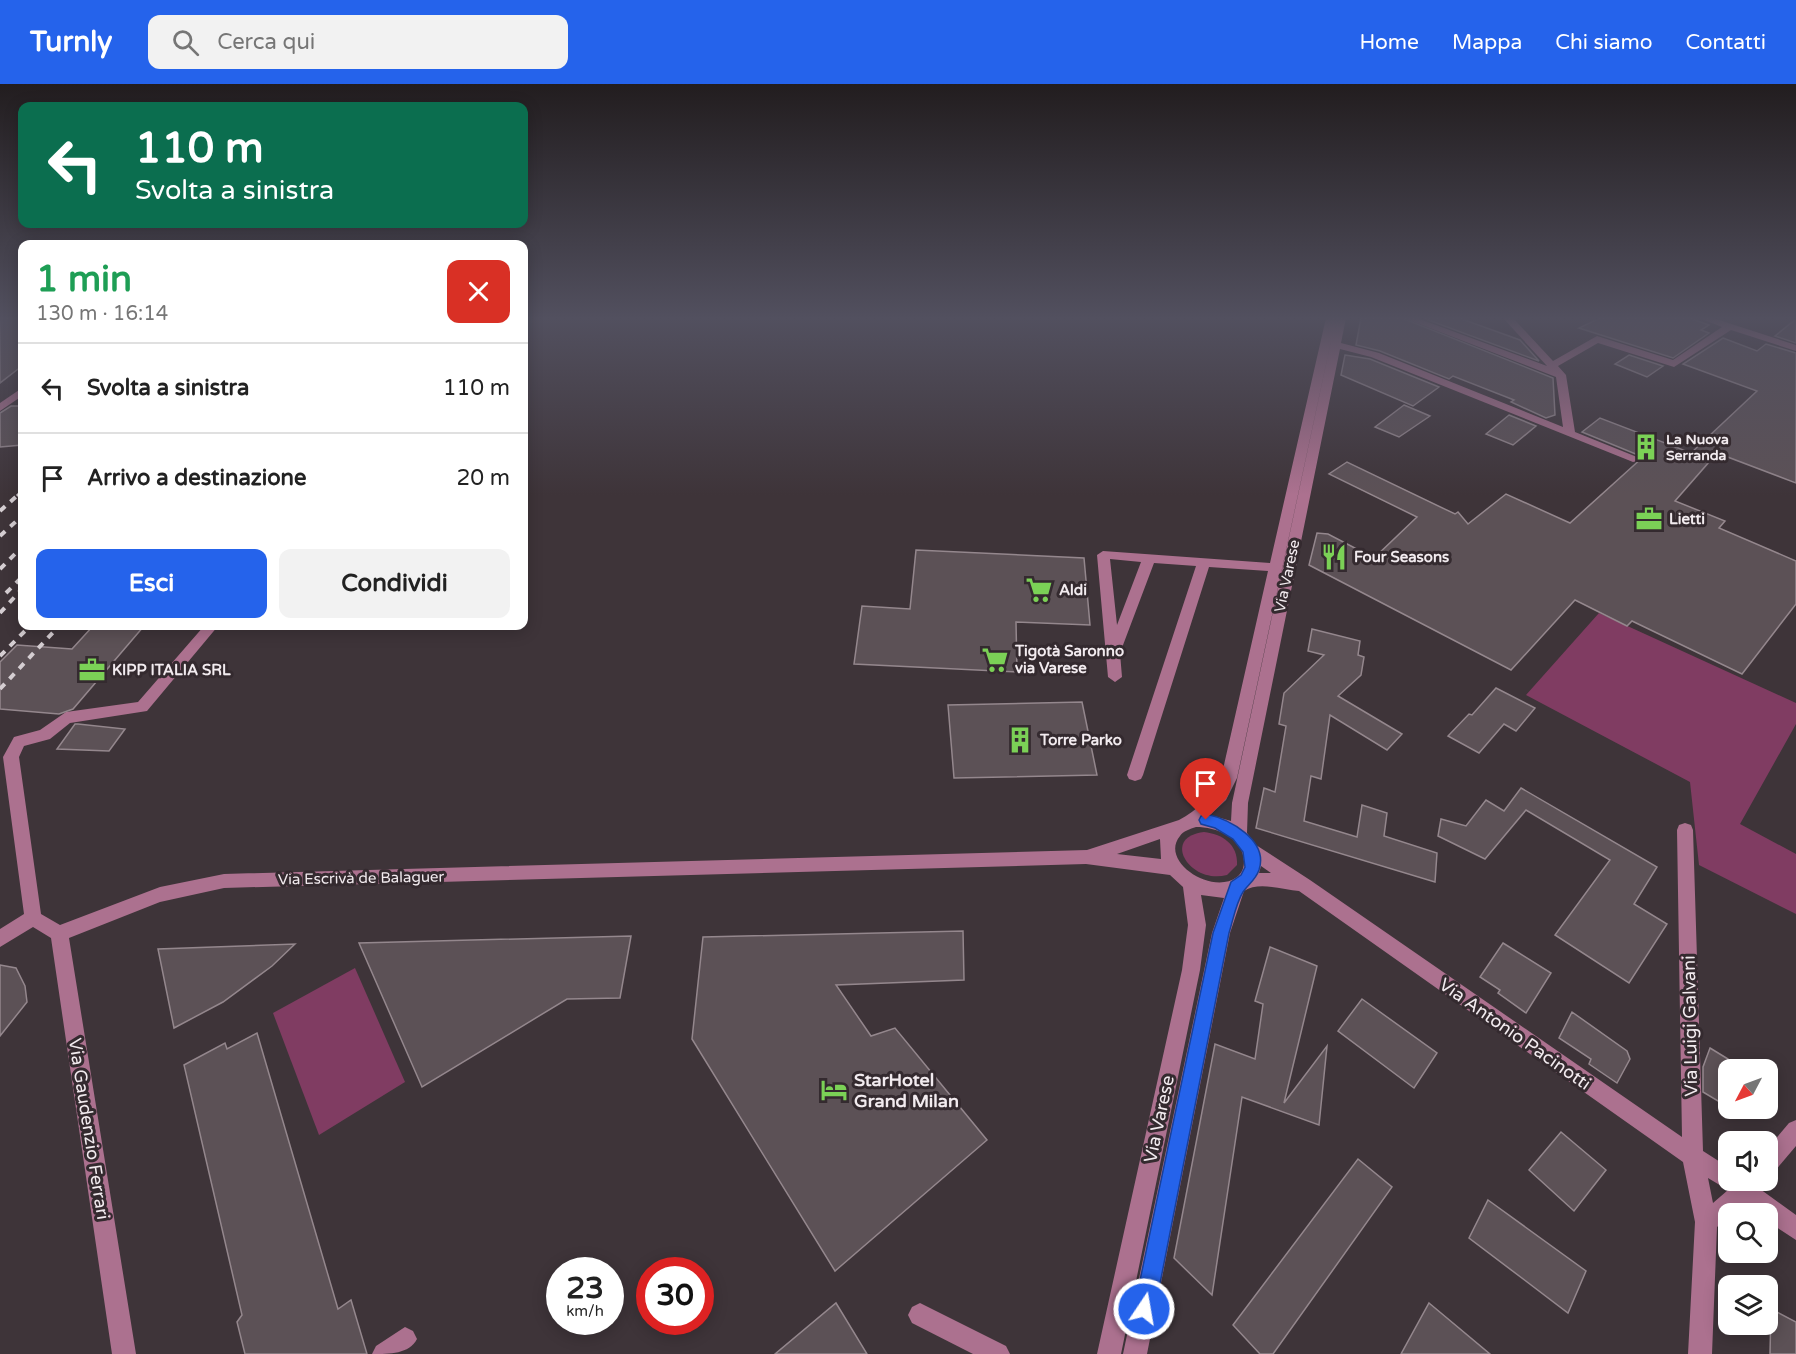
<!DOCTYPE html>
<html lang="it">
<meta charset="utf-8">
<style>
body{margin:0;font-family:"Varela Round",sans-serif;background:#f2f2f2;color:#222;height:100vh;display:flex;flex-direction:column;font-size:22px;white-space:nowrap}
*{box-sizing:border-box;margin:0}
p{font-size:20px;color:#767676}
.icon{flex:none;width:33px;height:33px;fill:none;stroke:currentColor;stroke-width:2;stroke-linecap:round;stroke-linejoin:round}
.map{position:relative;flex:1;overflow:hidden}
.panel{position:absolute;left:18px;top:156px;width:510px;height:390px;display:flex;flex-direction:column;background:#fff;border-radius:12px;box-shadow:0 3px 15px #0003}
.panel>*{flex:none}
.top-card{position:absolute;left:18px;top:18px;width:510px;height:126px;border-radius:12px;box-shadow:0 3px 15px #0003;background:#0b6e4f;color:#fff;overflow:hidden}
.needle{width:39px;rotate:229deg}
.buttons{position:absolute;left:1718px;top:975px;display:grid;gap:12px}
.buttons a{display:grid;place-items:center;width:60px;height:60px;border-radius:12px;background:#fff;box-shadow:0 3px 15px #0003;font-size:30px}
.speed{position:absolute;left:546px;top:1173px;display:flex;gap:12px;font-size:30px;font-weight:700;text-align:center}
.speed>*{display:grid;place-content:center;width:78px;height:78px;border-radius:50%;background:#fff;box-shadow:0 3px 15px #0003;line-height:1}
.speed small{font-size:15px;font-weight:400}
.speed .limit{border:9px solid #d22;background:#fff;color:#111}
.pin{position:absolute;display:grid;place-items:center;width:51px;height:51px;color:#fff;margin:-62px -26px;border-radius:50% 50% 50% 0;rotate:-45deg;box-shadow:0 0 6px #0007}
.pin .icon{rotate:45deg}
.me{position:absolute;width:66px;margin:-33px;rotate:12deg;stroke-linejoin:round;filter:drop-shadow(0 0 4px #0008)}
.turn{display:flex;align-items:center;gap:21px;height:126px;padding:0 18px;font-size:27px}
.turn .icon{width:78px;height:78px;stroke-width:2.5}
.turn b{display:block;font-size:42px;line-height:51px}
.round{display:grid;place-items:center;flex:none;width:63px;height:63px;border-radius:12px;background:#f2f2f2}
.summary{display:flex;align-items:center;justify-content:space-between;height:102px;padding:0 18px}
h1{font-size:36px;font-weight:800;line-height:45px;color:#1e9e55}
.button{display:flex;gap:12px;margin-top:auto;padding:12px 18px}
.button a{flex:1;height:69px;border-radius:12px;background:#2563eb;color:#fff;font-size:24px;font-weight:800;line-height:69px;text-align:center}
.button a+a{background:#f2f2f2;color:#222}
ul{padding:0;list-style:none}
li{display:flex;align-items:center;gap:18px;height:90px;padding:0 18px;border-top:2px solid #e0e0e0}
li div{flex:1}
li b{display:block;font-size:22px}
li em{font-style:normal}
header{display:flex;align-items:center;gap:36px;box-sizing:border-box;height:84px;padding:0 30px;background:#2563eb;color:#fff}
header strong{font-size:28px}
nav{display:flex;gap:33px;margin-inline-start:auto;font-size:21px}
.search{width:420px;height:54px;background:#f2f2f2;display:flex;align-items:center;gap:15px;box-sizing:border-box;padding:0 21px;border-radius:12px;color:#767676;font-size:22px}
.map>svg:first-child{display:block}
.green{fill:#803c62}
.building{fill:#5c5156;stroke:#94878d;stroke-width:1.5}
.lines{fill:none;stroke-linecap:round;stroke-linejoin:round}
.minor{fill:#ac718f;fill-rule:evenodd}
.rail-far1{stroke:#d5ced2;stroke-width:3;stroke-dasharray:5 5;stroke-linecap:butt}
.rail{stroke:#d5ced2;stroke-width:4;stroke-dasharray:7 7;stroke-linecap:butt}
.route{fill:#2563eb;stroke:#184099;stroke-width:1.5}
.labels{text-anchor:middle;stroke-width:6;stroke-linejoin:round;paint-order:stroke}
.far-poi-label{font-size:14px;font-weight:bold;fill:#f2ebef;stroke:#342a2f;text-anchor:start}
.poi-label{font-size:15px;font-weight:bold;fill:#f2ebef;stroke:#342a2f;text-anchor:start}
.street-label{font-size:15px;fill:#f2ebef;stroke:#342a2f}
.near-street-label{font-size:18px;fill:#f2ebef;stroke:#342a2f}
.near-poi-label{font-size:18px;font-weight:bold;fill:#f2ebef;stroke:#342a2f;text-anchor:start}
</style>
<header>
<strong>Turnly</strong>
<div class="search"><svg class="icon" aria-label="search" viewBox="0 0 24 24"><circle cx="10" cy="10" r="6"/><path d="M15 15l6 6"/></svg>Cerca qui</div>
<nav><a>Home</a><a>Mappa</a><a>Chi siamo</a><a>Contatti</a></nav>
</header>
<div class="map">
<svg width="1796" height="1270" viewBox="0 0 1796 1270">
<rect width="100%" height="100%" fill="#3e3439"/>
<g class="green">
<polygon points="1599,529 1796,619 1796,640 1740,740 1796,770 1796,830 1699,781 1690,698 1526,611"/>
<path d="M1204,748C1222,750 1238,760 1237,781L1227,791C1190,801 1160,753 1204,748Z"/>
<polygon points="355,884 405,998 319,1051 273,929"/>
</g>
<g class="building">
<polygon points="0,234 22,234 22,282 0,299"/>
<polygon points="1361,234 1402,234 1553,294 1555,331 1546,334 1511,318 1514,316 1453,292 1449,295 1380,267 1356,261"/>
<polygon points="1423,234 1459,234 1520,256 1539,277"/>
<polygon points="1600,234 1689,234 1709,241 1701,246 1709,249 1673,274 1579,244"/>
<polygon points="1796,235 1796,259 1775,252"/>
<polygon points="1723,254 1757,267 1766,260 1796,269 1796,399 1717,369 1675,417 1725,437 1719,444 1796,477 1796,520 1742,590 1632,537 1627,542 1575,516 1511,586 1309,481 1317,449 1328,450 1374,474 1417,433 1329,390 1347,378 1455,430 1458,428 1468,440 1506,410 1570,439 1643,373 1582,348 1600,334 1691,369 1757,307 1683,280"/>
<polygon points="1345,271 1370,275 1439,303 1413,322 1341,291"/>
<polygon points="1629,271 1663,282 1647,293 1615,280"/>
<polygon points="1404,321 1430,332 1399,353 1375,343"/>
<polygon points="11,322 22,322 22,361 0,363 0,329"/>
<polygon points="1509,331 1536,342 1513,361 1486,350"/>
<polygon points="916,466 1084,474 1090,541 1016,538 1017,588 854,580 862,522 910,525"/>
<polygon points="93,542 144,542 73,625 59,630 0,625 0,578 17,561 72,565"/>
<polygon points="1312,545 1360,557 1358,571 1364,573 1361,591 1338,612 1402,650 1387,666 1330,631 1321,695 1311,692 1304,737 1357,753 1362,721 1387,729 1384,752 1437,769 1435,798 1256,744 1264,704 1275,708 1286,642 1279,640 1284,609 1324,571 1308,567"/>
<polygon points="1496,604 1535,624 1516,647 1504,640 1479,669 1448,652 1469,630 1472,631"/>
<polygon points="1082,618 1097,691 954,694 948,621"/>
<polygon points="75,640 78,640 125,645 109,667 57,665"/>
<polygon points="1521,704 1657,783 1634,820 1667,840 1629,899 1555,851 1610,776 1526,726 1485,775 1438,752 1441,735 1466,742 1486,716 1504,727"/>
<polygon points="963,847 964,896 836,901 871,952 895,944 987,1056 835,1187 692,955 703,853"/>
<polygon points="631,852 620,914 567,915 422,1003 359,859"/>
<polygon points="1503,859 1551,889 1526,929 1498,909 1500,906 1480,893"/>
<polygon points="295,860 272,882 223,918 174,944 158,865"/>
<polygon points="1270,863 1317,882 1284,1019 1327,962 1319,1041 1242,1013 1212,1211 1174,1174 1215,960 1255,975 1263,920 1255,917"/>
<polygon points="0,881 16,884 25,902 27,918 0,952"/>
<polygon points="1362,915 1437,969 1414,1004 1338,947"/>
<polygon points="1572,928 1627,967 1630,975 1617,999 1589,980 1591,975 1559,954"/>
<polygon points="257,949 338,1225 351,1216 367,1270 245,1270 237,1238 242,1231 184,981 225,959 227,965"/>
<polygon points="1710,964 1728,975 1728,1023 1703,1008 1703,983"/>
<polygon points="1561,1048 1606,1086 1574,1127 1529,1086"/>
<polygon points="1358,1075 1392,1103 1273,1270 1260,1270 1233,1241"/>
<polygon points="1488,1116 1586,1187 1568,1229 1469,1154"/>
<polygon points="836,1219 867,1270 775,1270"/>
<polygon points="1429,1219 1490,1270 1401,1270"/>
<polygon points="1771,1225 1796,1238 1796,1270 1770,1270"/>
</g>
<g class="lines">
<g class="minor">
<path d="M1326,234H1336L1237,694L1226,716L1210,731L1231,737L1232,719L1336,234H1346L1341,259L1379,269L1563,343L1556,293L1404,234H1417L1547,282L1503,234H1513L1553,277L1597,252L1673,276L1722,243L1699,234H1713L1796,261V267L1731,246L1674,283L1598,259L1558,282L1566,291L1575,348L1637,373V377L1633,378L1371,273L1340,265L1248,719L1247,749L1256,761L1310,796L1682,1053L1677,746L1679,741L1685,739L1691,741L1693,746L1703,1067L1728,1083V1096H1764L1760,1105L1796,1131V1156L1767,1137V1130H1757L1745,1120L1734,1130H1728V1134L1717,1143L1712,1270H1688L1695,1138L1683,1078L1299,807C1283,806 1259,797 1244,807L1230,849L1147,1270H1123L1212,849L1224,814L1201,811L1206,841L1200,886L1121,1270H1097L1182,886L1188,841L1183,803L1170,791L1086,780L224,804L160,818L69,854L136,1270H112L51,854L33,843L0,863V845L24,830L3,673L14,653L40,646L66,628L138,618L204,542H218L147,627L70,639L50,655L24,662L19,673L41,830L60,841L160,803L224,790L1087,766L1179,736C1197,727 1212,711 1221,694L1268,487L1209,483L1143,691L1141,695L1135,697L1129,695L1127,691L1196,482L1154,479L1120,569L1122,593L1115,598L1108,593L1097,471L1103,467L1270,479ZM1110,475L1141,478L1117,541ZM1196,743C1216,743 1243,753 1244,777C1244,784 1242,789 1237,793C1212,812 1159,777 1180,752C1183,747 1190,745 1196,743ZM1160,755L1161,775L1117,770ZM1261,782L1271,789H1259ZM1708,1094L1728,1106L1713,1119Z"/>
<polygon points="22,304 22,312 0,327 0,319"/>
<polygon points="1796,1036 1796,1062 1774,1088 1767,1092 1767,1065 1789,1039"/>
<polygon points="920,1219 1006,1262 1010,1270 973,1270 912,1239 908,1231 912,1223"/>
<path d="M405,1243L413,1247L417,1255C409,1270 390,1270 372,1270L376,1262Z"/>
</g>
<polyline class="rail-far1" points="17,412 22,407"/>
<g class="rail">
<polyline points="0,427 19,410"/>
<polyline points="0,452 22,432"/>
<polyline points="0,485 22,463"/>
<polyline points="6,509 22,493"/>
<polyline points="0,529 22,505"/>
<polyline points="0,572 30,542"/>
<polyline points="0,605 59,542"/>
</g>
</g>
<linearGradient id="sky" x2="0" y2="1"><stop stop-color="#221d1f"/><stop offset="0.57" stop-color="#52505f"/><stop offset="1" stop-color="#52505f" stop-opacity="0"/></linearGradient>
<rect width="1796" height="411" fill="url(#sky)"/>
<path class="route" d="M1206,730C1229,735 1269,756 1259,786C1255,797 1248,800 1243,808C1236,819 1233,836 1229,849L1155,1225L1152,1232L1144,1235L1137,1232L1134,1225L1213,849L1231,798L1241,791L1245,783L1243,768L1233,755L1215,744L1201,740L1199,736L1201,732Z"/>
<defs>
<g id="building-bare" transform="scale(2.07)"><path d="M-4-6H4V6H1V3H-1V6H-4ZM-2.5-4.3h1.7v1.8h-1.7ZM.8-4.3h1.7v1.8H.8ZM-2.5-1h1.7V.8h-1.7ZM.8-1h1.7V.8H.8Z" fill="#7bd156" stroke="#342a2f" stroke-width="2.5" paint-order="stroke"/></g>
<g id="office-bare" transform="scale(2.07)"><path d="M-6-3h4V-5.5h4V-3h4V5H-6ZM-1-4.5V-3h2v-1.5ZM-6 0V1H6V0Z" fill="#7bd156" stroke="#342a2f" stroke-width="2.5" paint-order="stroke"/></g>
<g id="restaurant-bare" transform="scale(2.07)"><path d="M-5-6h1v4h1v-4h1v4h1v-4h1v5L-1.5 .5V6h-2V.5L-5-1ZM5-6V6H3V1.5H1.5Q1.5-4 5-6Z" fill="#7bd156" stroke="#342a2f" stroke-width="2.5" paint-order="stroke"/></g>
<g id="supermarket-bare" transform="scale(2.07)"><path d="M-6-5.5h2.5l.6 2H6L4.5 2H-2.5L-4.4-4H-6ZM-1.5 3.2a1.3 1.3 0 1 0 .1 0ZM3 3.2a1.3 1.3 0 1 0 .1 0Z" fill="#7bd156" stroke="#342a2f" stroke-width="2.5" paint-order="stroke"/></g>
<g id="hotel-bare" transform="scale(2.07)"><path d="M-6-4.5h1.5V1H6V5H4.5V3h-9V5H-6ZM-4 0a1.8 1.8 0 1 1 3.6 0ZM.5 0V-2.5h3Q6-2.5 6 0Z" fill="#7bd156" stroke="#342a2f" stroke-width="2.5" paint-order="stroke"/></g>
</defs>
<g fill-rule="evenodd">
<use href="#building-bare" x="1646" y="363"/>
<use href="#office-bare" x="1649" y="435"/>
<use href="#restaurant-bare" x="1334" y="473"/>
<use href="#supermarket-bare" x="1039" y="506"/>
<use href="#supermarket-bare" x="995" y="576"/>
<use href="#office-bare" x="92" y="586"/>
<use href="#building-bare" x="1020" y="656"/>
<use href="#hotel-bare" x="834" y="1006"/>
</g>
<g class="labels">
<g class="far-poi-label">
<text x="1666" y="360">La Nuova<tspan x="1666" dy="16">Serranda</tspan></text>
</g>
<g class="poi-label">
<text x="1669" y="440">Lietti</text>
<text x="1354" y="478">Four Seasons</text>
<text x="1059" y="511">Aldi</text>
<text x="1015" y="572">Tigotà Saronno<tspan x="1015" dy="17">via Varese</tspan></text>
<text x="112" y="591">KIPP ITALIA SRL</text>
<text x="1040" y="661">Torre Parko</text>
</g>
<g class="street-label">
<text transform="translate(1287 492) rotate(-78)" y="5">Via Varese</text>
<text transform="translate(361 794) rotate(-1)" y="5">Via Escrivà de Balaguer</text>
</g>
<g class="near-street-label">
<text transform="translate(1690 942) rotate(-91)" y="6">Via Luigi Galvani</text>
<text transform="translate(1515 950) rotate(35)" y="6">Via Antonio Pacinotti</text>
<text transform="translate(1159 1035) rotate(-78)" y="6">Via Varese</text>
<text transform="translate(89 1045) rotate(81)" y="6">Via Gaudenzio Ferrari</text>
</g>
<g class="near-poi-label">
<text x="854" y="1002">StarHotel<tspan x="854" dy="21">Grand Milan</tspan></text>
</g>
</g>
</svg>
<div class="buttons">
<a><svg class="needle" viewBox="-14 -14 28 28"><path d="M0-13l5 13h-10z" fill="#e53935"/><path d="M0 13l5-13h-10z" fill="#767676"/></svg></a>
<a><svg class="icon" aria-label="sound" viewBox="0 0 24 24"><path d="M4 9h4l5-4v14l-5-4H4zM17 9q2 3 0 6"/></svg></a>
<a><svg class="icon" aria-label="search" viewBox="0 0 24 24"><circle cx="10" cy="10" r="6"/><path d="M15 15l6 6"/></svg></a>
<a><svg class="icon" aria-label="layers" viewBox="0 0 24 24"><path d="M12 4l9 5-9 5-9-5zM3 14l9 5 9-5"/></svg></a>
</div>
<div class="speed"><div>23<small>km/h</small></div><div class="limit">30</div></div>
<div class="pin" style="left:1206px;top:736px;background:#d93025"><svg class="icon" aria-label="arrive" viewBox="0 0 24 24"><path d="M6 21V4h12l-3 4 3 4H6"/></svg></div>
<svg class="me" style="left:1144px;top:1225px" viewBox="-20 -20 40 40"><circle r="17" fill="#2563eb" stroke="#fff" stroke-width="3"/><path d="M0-11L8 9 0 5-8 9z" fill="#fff"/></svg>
<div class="top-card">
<div class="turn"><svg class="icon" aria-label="left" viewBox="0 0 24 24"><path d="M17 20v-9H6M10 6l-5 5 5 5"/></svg><div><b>110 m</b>Svolta a sinistra</div></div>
</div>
<section class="panel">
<div class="summary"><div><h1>1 min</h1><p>130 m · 16:14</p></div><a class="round" style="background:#d93025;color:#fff"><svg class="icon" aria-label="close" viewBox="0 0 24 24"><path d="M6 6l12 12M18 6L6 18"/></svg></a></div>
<ul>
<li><svg class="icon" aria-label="left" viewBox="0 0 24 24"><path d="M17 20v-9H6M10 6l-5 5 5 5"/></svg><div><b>Svolta a sinistra</b></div><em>110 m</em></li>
<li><svg class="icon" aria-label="arrive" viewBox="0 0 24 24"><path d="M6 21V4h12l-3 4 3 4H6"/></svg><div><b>Arrivo a destinazione</b></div><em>20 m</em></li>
</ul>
<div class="button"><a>Esci</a><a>Condividi</a></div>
</section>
</div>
